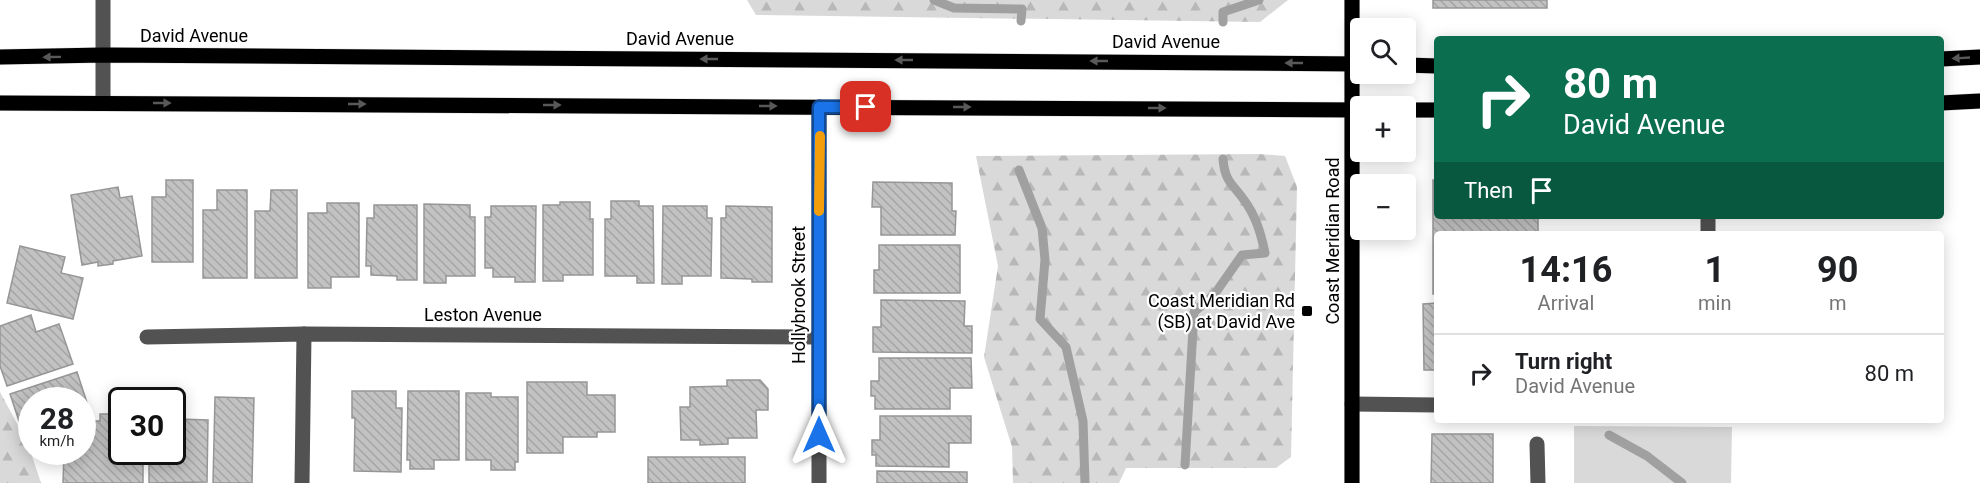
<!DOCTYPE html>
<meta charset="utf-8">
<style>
body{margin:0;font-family:Roboto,sans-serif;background:#f2f2f2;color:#202124;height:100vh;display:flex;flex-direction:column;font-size:22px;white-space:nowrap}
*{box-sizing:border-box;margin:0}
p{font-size:20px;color:#757577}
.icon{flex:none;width:33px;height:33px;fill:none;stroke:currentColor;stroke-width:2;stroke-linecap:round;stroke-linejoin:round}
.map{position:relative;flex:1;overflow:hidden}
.drawer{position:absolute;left:1434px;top:231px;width:510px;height:192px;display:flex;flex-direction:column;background:#fff;border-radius:6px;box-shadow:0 3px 15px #0003}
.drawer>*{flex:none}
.top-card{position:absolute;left:1434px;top:36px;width:510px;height:183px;border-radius:6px;box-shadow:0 3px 15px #0003;background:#0b6e4f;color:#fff;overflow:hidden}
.buttons{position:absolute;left:1350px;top:18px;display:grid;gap:12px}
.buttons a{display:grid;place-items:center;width:66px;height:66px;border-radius:6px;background:#fff;box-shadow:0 3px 15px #0003;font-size:30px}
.speed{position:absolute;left:18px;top:387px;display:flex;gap:12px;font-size:30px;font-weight:700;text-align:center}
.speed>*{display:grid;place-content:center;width:78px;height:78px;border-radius:50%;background:#fff;box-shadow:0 3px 15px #0003;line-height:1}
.speed small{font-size:15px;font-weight:400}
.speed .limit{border:3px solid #111;border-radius:9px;background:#fff;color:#111}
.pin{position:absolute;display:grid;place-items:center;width:51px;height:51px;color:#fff;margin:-26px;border-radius:12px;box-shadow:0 3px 9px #0006}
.me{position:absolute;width:66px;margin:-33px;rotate:0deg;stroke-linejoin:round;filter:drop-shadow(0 0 4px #0008)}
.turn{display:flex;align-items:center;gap:21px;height:126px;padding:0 30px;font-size:27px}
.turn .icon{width:78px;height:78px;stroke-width:2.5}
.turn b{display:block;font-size:42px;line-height:51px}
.then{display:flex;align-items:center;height:57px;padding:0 30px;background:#0003;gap:12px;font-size:22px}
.eta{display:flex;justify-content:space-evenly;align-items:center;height:102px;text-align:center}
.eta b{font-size:36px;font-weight:700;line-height:42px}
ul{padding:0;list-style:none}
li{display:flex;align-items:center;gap:18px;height:78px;padding:0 30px;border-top:2px solid #e0e0e0}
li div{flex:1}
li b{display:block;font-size:22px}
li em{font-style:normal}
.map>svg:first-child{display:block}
.grass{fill:#d9d9d9}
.forest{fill:url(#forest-firs)}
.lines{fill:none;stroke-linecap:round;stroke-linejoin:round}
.stream{stroke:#a0a0a0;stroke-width:9}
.building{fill:url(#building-back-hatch);stroke:#969696;stroke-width:1.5}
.major-casing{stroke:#dbdbdb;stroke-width:16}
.minor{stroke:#525252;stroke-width:15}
.major{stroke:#000;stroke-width:15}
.oneway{fill:#595959}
.route-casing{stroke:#114b97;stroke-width:15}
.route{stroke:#1a73e8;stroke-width:10}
.slow{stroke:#f59e0b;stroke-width:10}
.poi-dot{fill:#000;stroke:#fff;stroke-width:2}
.labels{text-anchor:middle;stroke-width:4.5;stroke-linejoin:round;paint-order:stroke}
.street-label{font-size:18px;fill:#000;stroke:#fff}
.poi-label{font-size:18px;fill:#000;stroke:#fff;text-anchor:end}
</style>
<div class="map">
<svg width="1980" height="483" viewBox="0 0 1980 483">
<defs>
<pattern id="forest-firs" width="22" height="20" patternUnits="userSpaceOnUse" patternTransform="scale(1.5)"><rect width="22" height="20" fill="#d9d9d9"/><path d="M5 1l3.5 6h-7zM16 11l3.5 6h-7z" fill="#b8b8b8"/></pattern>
<pattern id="building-back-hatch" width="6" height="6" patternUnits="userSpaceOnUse" patternTransform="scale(1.5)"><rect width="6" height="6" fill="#c2c2c2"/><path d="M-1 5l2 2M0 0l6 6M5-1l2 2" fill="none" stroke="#a5a5a5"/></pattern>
</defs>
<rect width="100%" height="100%" fill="#fff"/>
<polygon class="grass" points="1574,426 1732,427 1731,483 1574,483"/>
<g class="forest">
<polygon points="747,0 1288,0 1260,22 756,15"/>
<polygon points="1259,154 1285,156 1297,187 1291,457 1276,468 1126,468 1119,483 1013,483 1012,447 984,357 998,266 976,156"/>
<polygon points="0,392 28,444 41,483 0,483"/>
</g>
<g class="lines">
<g class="stream">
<polyline points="934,0 954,8 1022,9 1021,21"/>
<polyline points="1223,22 1223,12 1259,0"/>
<polyline points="1019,170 1042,228 1045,260 1040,319 1066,347 1083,421 1085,483"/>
<polyline points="1609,435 1647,456 1682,483"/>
<path d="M1185,465L1194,312L1214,295L1242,255L1265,253C1261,234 1256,216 1244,200C1232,183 1225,182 1223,159"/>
</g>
</g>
<g class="building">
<rect x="1433" y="0" width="114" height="8"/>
<polygon points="166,180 193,180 193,262 152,262 152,197 166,197"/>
<polygon points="1433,180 1437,180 1437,216 1538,216 1538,234 1437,234 1437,294 1433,294"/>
<polygon points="873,182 952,183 952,211 956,211 955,235 881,235 881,207 872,207"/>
<polygon points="118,187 120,198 132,196 142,256 113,261 113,264 98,266 98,262 82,265 71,195"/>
<polygon points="217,190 247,190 247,278 203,278 203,210 217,210"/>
<polygon points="271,190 297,190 297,278 255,278 255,211 270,211"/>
<polygon points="611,201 639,201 639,206 653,206 654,283 637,283 637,276 605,276 605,219 611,219"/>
<polygon points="560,202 590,202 590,219 593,219 593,275 563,275 563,281 543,281 543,205 560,205"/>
<polygon points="327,203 359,203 359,277 331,277 331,288 308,288 308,213 327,213"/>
<polygon points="424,204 470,205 470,217 475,217 475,276 446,276 446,283 424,283"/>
<polygon points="374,205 417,205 417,280 397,280 397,276 371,275 371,266 366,266 367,218 374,218"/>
<polygon points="491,206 536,206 535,282 515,282 515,277 493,277 493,268 485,268 485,217 491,217"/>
<polygon points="663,206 707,206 707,218 712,218 711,276 682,276 682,284 662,284"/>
<polygon points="726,206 772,207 772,282 752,282 752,279 721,278 721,218 726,218"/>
<polygon points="879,245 960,245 960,293 874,293 874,270 879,270"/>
<polygon points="20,246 65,257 61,273 83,278 73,319 7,303"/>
<polygon points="881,300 965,301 964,326 972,326 972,353 873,352 873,327 881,327"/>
<polygon points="1437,303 1437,370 1424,370 1423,304"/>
<polygon points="31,315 36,332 59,324 73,364 7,386 0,366 0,326"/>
<polygon points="879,358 971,358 972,388 950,388 950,409 875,409 875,396 871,396 871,381 879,381"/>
<polygon points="77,372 90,412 82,414 82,400 32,400 32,447 28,448 10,394"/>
<polygon points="727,380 760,380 768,389 768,410 756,410 757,438 728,438 728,444 700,445 700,440 681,440 680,407 690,407 690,387 727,386"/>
<polygon points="527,382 587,382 587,395 615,395 615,432 597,432 597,437 563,437 563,453 527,453"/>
<polygon points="352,391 396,391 396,408 402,408 401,472 354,471 355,418 352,418"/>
<polygon points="408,391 459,391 459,460 434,460 434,469 410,469 410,460 407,460"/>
<polygon points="466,393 491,393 491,397 518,397 518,462 515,462 515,470 491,470 491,460 466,460"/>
<polygon points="215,397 254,398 252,483 213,483"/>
<polygon points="100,414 117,414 117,422 122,422 122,452 143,452 143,483 63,483 64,452 82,452 82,435 92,435 92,421 100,421"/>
<polygon points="172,416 178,416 178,419 208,420 207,482 149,483 149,452 172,452"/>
<polygon points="880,416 971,416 971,443 949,443 949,467 876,466 876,455 872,455 872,440 880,440"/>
<polygon points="1432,434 1493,434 1493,483 1431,483"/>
<rect x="648" y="457" width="97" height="26"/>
<polygon points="877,471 967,472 967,483 877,483"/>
</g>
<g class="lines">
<g class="major-casing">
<g id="major">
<polyline points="0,57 103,55 1360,64"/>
<polyline points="1941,59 1980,57"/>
<polyline points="1406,65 1437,66"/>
<polyline points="0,103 1360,110"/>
<polyline points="1941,103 1980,101"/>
<polyline points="1406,110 1437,110"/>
<polyline points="1352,483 1352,0"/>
</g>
</g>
<g class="minor">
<polyline points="103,0 103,103"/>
<polyline points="1708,216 1708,234"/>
<polyline points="147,337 304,334 818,337"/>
<polyline points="1352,404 1437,405"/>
<polyline points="1537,444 1538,483"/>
<polyline points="302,483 304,334"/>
<polyline points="819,483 819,107"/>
</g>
<use href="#major" class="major"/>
</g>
<defs><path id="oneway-solid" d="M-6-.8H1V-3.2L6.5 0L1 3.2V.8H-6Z" transform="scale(1.5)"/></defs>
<g class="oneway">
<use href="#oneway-solid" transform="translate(52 57) rotate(179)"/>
<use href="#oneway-solid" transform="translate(1961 58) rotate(177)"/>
<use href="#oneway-solid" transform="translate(709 59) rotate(-180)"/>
<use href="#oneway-solid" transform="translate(904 60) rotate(-180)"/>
<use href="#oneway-solid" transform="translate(1099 61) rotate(-180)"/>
<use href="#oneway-solid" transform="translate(1294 63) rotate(-180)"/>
<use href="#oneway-solid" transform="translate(162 103)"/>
<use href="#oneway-solid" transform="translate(357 104)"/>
<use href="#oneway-solid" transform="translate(552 105)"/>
<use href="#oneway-solid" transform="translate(768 106)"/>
<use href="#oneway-solid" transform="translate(962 107)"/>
<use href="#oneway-solid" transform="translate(1157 108)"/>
</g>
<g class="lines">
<g class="route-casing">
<polyline id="route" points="819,435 819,107 866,107"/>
</g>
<use href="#route" class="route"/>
<polyline class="slow" points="819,211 820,136"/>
</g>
<rect class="poi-dot" x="1301" y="305" width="12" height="12" rx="3"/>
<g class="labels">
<g class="street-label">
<text x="194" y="42">David Avenue</text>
<text x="680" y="45">David Avenue</text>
<text x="1166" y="48">David Avenue</text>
<text transform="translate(1333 241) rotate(-90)" y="6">Coast Meridian Road</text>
<text transform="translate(799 295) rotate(-90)" y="6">Hollybrook Street</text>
<text x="483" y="321">Leston Avenue</text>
</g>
<g class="poi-label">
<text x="1295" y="307">Coast Meridian Rd<tspan x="1295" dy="21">(SB) at David Ave</tspan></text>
</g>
</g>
</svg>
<div class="buttons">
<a><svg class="icon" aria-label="search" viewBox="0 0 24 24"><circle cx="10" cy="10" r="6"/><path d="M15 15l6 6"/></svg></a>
<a>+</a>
<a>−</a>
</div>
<div class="speed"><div>28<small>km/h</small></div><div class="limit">30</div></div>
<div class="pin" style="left:866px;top:107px;background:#d93025"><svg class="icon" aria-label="arrive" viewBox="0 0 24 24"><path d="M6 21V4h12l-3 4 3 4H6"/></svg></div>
<svg class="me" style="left:819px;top:435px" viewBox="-20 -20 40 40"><path d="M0-17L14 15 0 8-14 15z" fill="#1a73e8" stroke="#fff" stroke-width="4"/></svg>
<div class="top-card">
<div class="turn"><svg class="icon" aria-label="right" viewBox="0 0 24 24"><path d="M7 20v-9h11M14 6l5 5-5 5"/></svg><div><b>80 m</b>David Avenue</div></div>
<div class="then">Then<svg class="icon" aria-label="arrive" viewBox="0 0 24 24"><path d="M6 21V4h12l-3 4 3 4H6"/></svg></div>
</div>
<section class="drawer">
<div class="eta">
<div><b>14:16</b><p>Arrival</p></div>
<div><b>1</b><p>min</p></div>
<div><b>90</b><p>m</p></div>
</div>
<ul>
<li><svg class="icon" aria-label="right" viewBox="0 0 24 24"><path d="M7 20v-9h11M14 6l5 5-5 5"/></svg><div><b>Turn right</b><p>David Avenue</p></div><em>80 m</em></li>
</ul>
</section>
</div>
